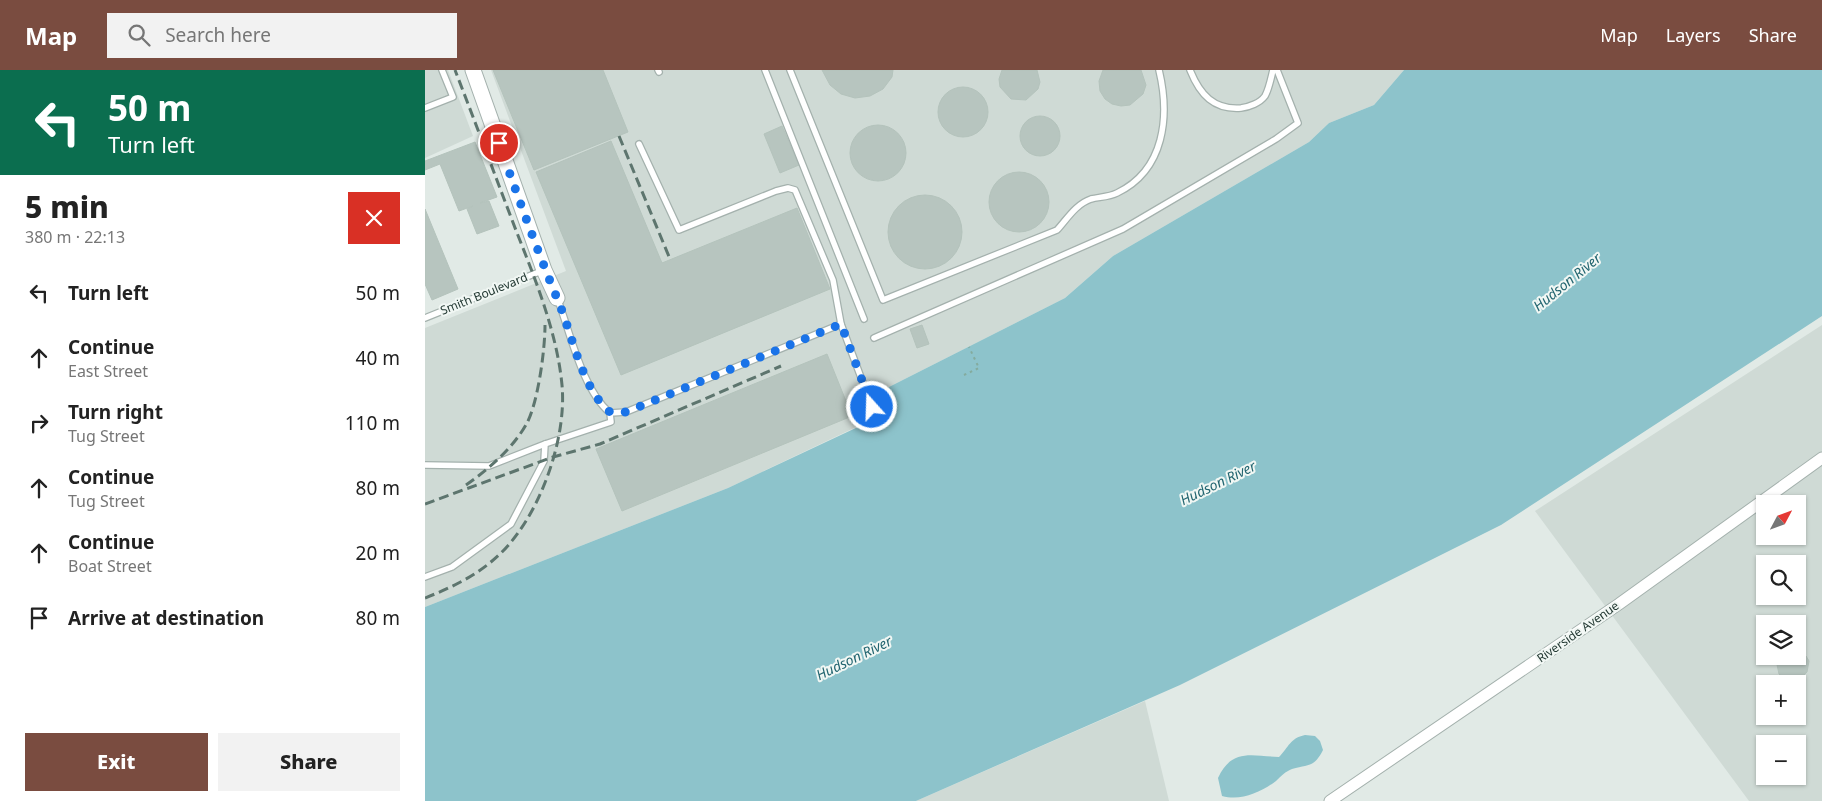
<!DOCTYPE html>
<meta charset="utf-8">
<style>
body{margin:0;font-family:"Noto Sans",sans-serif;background:#f2f2f2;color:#222;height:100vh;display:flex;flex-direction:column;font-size:19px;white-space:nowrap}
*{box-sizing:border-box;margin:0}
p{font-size:16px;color:#767676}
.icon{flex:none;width:28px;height:28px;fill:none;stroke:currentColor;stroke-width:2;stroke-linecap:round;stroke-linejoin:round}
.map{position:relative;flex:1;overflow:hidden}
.panel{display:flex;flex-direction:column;background:#fff;width:425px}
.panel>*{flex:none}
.guide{background:#0b6e4f;color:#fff;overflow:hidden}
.needle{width:32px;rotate:49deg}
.tools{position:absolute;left:1331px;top:425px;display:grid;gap:10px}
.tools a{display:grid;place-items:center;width:50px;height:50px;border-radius:0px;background:#fff;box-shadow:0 1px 4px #0004;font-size:25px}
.pin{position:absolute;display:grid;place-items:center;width:42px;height:42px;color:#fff;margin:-21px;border:2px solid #fff;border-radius:50%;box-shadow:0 1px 5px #0007}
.me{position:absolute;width:55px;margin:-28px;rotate:340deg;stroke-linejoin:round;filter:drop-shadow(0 0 4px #0008)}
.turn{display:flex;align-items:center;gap:18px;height:105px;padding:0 25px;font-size:22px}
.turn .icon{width:65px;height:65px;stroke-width:2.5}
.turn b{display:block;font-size:35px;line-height:42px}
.round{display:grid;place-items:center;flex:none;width:52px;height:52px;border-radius:0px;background:#f2f2f2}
.summary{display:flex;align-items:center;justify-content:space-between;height:85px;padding:0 25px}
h1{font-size:30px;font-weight:800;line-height:38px}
.button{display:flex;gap:10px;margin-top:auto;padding:10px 25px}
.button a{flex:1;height:58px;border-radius:0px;background:#7a4c40;color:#fff;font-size:20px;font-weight:800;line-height:58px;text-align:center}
.button a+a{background:#f2f2f2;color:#222}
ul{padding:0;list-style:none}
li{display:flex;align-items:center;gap:15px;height:65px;padding:0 25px}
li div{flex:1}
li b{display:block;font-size:19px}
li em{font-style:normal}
header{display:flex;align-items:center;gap:30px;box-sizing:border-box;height:70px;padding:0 25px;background:#7a4c40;color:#fff}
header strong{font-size:24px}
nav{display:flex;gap:28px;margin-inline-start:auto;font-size:18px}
.search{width:350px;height:45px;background:#f2f2f2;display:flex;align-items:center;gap:12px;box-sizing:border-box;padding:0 18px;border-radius:0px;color:#767676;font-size:19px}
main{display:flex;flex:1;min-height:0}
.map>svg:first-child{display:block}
.built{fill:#cfdad5;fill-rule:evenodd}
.water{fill:#8dc3cb}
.building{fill:#b7c5bf;stroke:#b4c3bc}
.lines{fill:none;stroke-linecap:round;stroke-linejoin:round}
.service-casing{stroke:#a4b1ad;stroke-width:8}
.minor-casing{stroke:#a4b1ad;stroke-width:13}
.tertiary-casing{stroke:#a4b1ad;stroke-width:17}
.path{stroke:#84ab9e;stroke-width:2;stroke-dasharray:2.5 4;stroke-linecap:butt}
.service{stroke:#fff;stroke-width:5.5}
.minor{stroke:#fff;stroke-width:11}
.tertiary{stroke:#fff;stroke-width:15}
.rail{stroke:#5d756e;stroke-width:3;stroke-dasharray:10 5;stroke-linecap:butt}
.route{stroke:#1a73e8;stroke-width:9;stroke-dasharray:0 16.2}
.labels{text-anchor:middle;stroke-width:4;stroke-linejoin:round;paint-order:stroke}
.street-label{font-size:12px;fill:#233933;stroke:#f1f7f4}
.water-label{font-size:14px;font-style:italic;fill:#226570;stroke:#f1f7f4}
</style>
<header>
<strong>Map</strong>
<div class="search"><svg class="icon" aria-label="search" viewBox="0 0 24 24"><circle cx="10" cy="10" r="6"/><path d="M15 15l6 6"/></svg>Search here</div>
<nav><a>Map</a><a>Layers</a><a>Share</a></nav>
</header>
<main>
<section class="panel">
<div class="guide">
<div class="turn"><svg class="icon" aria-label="left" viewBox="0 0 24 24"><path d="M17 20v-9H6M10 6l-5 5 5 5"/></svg><div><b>50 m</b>Turn left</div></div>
</div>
<div class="summary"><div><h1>5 min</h1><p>380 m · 22:13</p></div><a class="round" style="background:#d93025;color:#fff"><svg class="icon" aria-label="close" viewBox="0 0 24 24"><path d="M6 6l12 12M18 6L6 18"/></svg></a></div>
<ul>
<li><svg class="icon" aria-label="left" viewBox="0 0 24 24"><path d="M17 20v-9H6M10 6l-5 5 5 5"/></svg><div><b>Turn left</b></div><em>50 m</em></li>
<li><svg class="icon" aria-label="ahead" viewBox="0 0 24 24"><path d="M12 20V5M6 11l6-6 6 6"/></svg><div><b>Continue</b><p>East Street</p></div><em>40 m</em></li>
<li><svg class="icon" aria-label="right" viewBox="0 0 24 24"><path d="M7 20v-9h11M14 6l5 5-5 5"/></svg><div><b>Turn right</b><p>Tug Street</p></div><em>110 m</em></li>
<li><svg class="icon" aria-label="ahead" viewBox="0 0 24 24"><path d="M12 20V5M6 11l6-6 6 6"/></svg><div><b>Continue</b><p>Tug Street</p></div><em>80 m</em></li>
<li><svg class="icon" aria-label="ahead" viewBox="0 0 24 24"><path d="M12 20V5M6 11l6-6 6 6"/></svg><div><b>Continue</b><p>Boat Street</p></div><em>20 m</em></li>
<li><svg class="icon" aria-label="arrive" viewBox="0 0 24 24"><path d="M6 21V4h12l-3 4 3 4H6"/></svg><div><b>Arrive at destination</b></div><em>80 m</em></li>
</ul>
<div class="button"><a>Exit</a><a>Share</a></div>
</section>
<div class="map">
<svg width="1397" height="731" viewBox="0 0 1397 731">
<rect width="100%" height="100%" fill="#e1eae6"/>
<g class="built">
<polygon points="0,0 23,0 48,66 0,88"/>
<polygon points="66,0 979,0 949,35 904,53 884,72 688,186 640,228 458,320 467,340 303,418 0,537 0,258 141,201"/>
<path d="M1397,255V731H1324L1110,441ZM1340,434H1372V466H1340ZM1340,494H1372V526H1340ZM1340,554H1372V586H1340ZM1340,614H1372V646H1340ZM1340,674H1372V706H1340Z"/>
<polygon points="720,631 744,731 491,731"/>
</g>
<g class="water">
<polygon points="979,0 1397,0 1397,246 1076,455 755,615 491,731 0,731 0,537 303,418 467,341 458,320 640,228 688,186 884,72 904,53 949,35"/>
<path d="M880,665L890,666L895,671L898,680C889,698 883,694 867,699C861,701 855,707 851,711C835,723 816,731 797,726L793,708C807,678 826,686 854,687C864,677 865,668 880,665Z"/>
</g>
<g class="building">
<polygon points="68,0 178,0 203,62 109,100"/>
<polygon points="397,0 468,0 467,7 458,19 445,26 430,28 416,24 405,15"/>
<polygon points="577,0 612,0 615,12 613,19 601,30 586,29 575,17 574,9"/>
<polygon points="678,0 716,0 721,15 718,24 705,35 696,36 687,34 680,29 675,21 674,11"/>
<circle cx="538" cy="42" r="25"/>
<circle cx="615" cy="66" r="20"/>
<circle cx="453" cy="83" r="28"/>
<polygon points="357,56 374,95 355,103 339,64"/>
<polygon points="186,71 237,193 372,138 405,219 196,305 111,102"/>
<polygon points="50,72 72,127 55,133 64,131 74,156 52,164 42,139 48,136 34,141 15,94 0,100 0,91"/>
<circle cx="594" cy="132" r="30"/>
<circle cx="500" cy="162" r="37"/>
<polygon points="0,139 33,219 7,230 0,214"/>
<polygon points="497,255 504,274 492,278 485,259"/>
<polygon points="402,284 427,346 197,441 171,379"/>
<polygon points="1372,579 1381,586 1384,591 1382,602 1374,610 1362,611 1354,604 1351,590 1353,586 1372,586"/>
</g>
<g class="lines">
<g class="service-casing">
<g id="service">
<polyline points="233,0 234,2"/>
<polyline points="340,0 439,249"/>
<path d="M365,0L458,230L632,160C642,149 651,134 666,129C674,127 684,127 692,123C740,100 745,46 734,0"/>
<path d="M765,0C775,25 789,40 816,38C824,37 835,33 840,26C844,19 846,8 848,0"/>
<polyline points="0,38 28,27 17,0"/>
<polyline points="214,74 254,160 351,121 363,118 370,120 408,210 416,254 447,337"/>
<path d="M134,233C146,266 158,320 185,343L201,342L416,254"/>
<polyline points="0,248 119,200"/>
<polyline points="449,268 698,159 851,69 873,53 852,0"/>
<polyline points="0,395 64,396 120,374"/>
<polyline points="0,507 27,497 86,454 119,391 120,374 186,352 185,343"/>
</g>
</g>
<g class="minor-casing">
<polyline id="minor" points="905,731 1194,534 1397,388"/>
</g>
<g class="tertiary-casing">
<polyline id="tertiary" points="48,0 119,200 132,228"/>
</g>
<polyline class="path" points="539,305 554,298 544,277"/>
<use href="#service" class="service"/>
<use href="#minor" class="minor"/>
<use href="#tertiary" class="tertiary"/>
<g class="rail">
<polyline points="194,66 245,189"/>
<path d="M41,415C64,399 89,377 102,353C113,332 120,280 120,255"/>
<polyline points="0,434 128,387 175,374 356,296"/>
<path d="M0,528C28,517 55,504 77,482C115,444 142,369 137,315C132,263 111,211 92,163C71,108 51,54 30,0"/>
</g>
</g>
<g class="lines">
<path class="route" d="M74,73C93,127 112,180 134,233C148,267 157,319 185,342H201L416,254L447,337"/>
</g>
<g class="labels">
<g class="street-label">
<text transform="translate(59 224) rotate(-22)" y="4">Smith Boulevard</text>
<text transform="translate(1153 562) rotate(-35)" y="4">Riverside Avenue</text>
</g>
<g class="water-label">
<text transform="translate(1142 212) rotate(-39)" y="5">Hudson River</text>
<text transform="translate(793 413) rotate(-26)" y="5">Hudson River</text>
<text transform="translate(429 588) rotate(-26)" y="5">Hudson River</text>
</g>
</g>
</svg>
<div class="tools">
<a><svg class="needle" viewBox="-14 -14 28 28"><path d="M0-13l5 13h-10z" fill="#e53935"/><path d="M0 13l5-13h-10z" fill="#767676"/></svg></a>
<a><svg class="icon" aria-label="search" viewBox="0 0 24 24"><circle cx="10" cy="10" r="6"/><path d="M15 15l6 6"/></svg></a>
<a><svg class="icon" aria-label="layers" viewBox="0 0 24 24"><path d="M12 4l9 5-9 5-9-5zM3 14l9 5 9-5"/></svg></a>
<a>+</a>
<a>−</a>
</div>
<div class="pin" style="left:74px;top:73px;background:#d93025"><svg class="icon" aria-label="arrive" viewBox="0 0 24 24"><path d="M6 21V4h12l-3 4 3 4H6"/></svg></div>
<svg class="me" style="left:447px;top:337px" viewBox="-20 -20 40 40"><circle r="17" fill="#1a73e8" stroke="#fff" stroke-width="3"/><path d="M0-11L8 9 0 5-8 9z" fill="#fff"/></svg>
</div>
</main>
